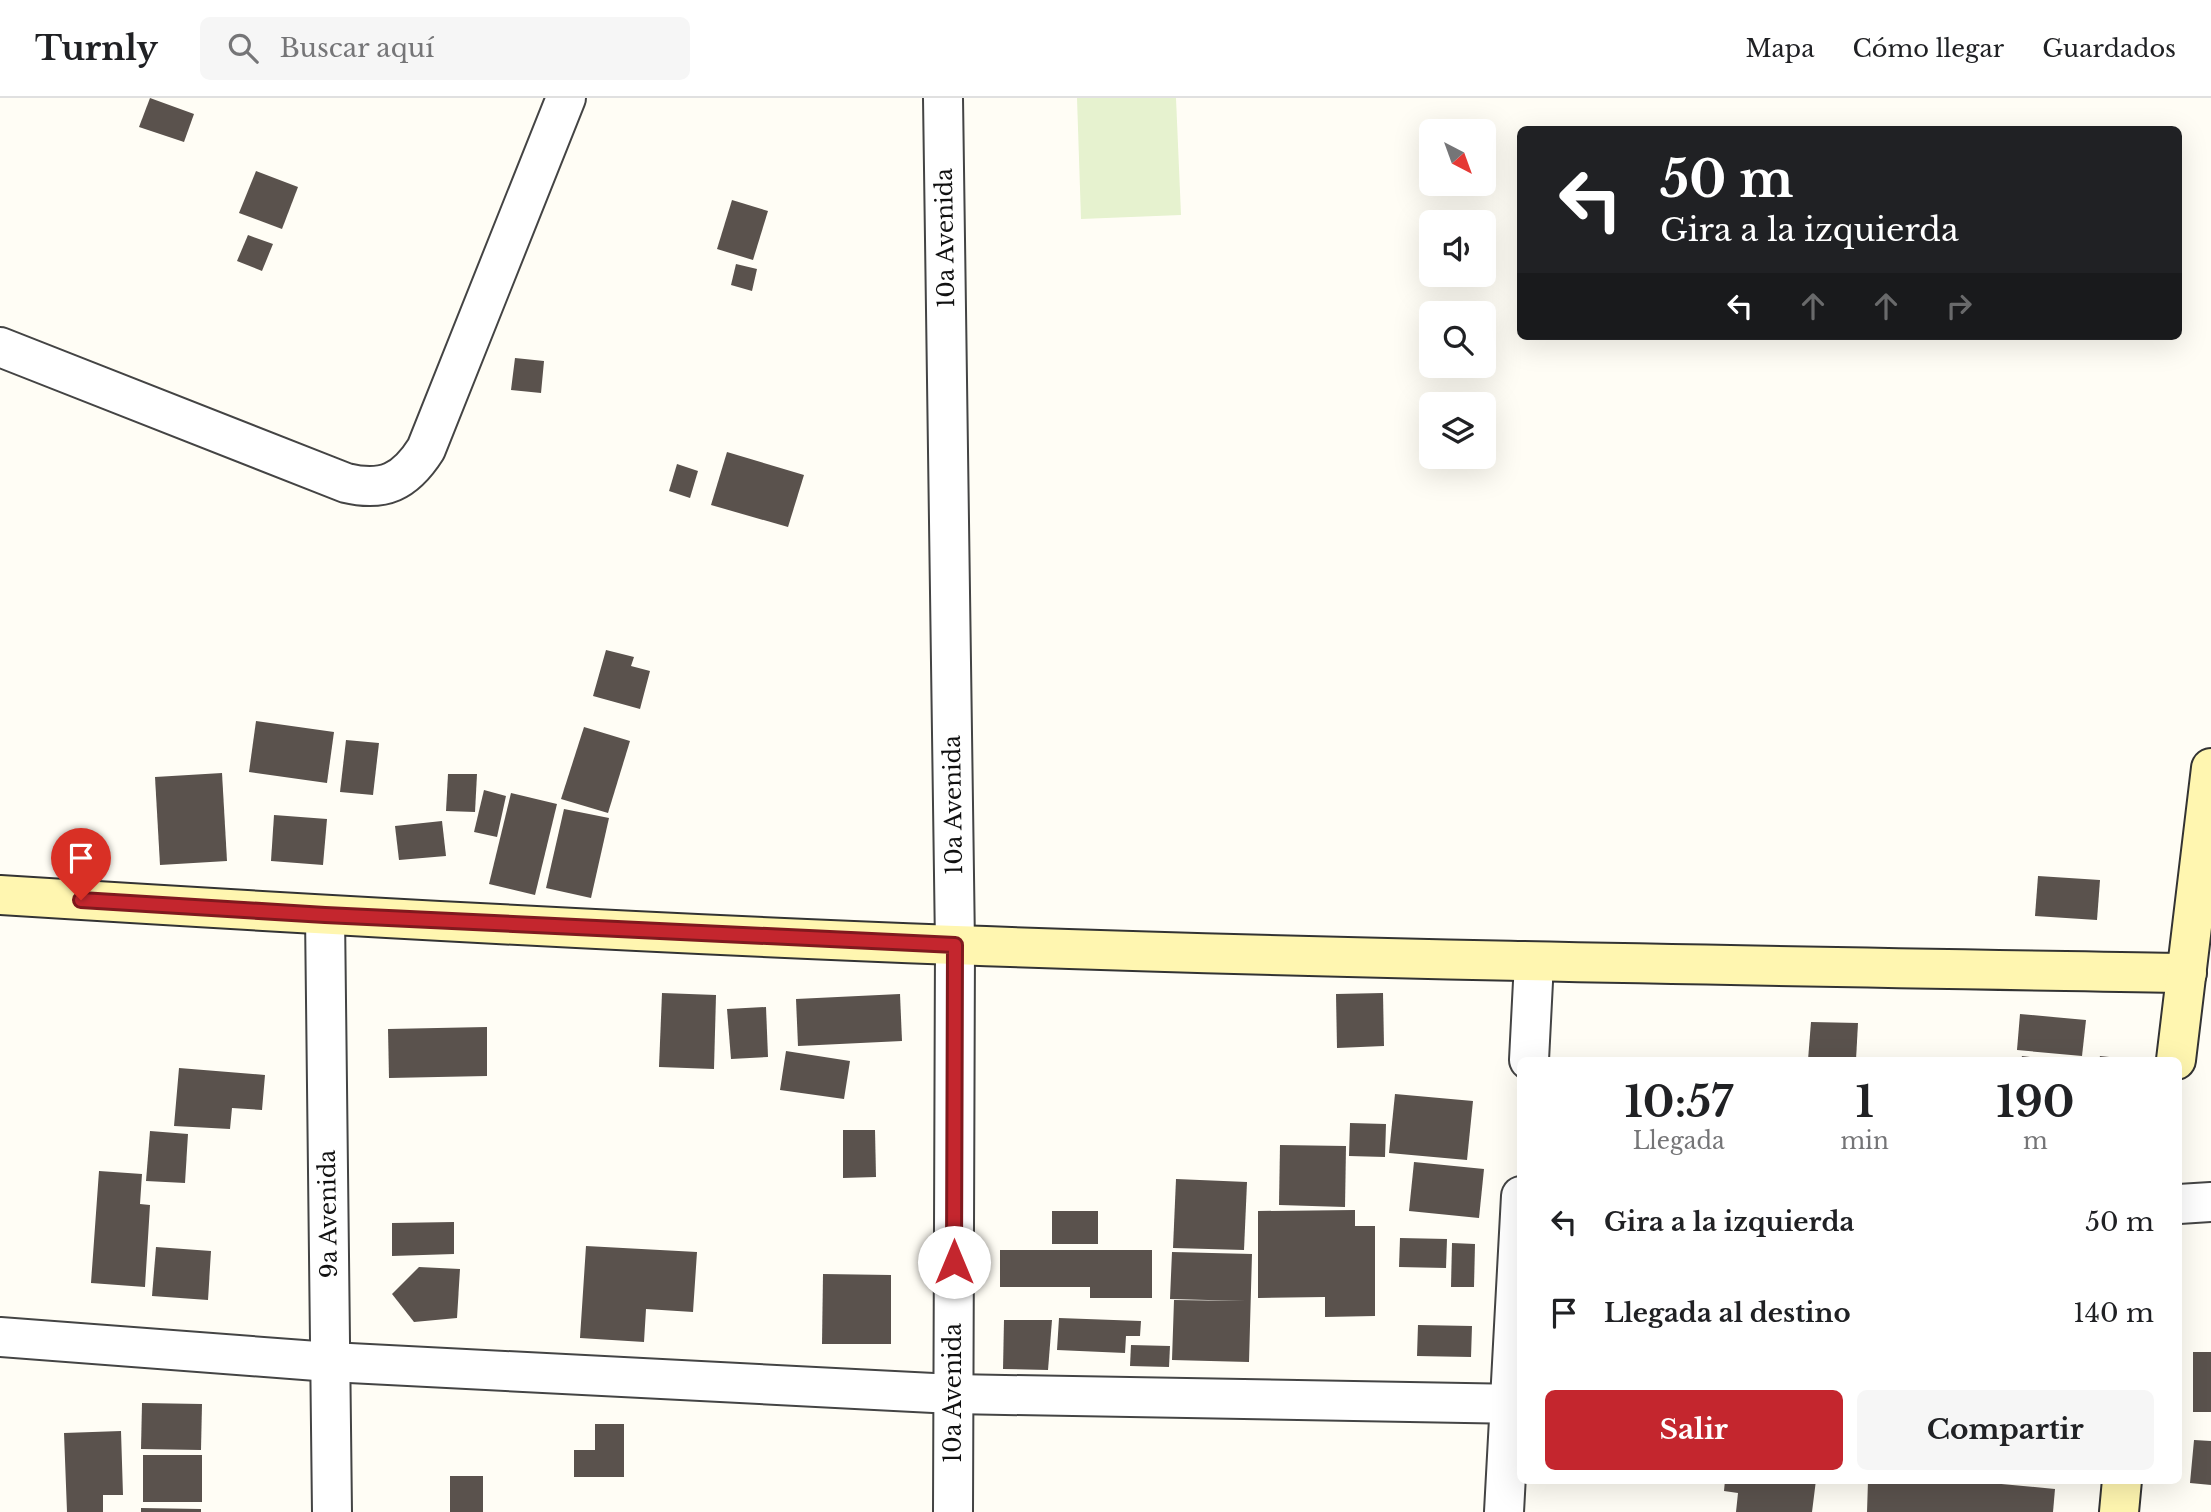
<!DOCTYPE html>
<html lang="es">
<meta charset="utf-8">
<style>
body{margin:0;font-family:"Libre Baskerville",serif;background:#f6f6f6;color:#202124;height:100vh;display:flex;flex-direction:column;font-size:26px;white-space:nowrap}
*{box-sizing:border-box;margin:0}
p{font-size:23px;color:#757577}
.icon{flex:none;width:38px;height:38px;fill:none;stroke:currentColor;stroke-width:2;stroke-linecap:round;stroke-linejoin:round}
.map{position:relative;flex:1;overflow:hidden}
.details{position:absolute;left:1517px;top:959px;width:665px;height:427px;display:flex;flex-direction:column;background:#fff;border-radius:10px;box-shadow:0 7px 28px #0002}
.details>*{flex:none}
.hud{position:absolute;left:1517px;top:28px;width:665px;height:214px;border-radius:10px;box-shadow:0 7px 28px #0002;background:#202124;color:#fff;overflow:hidden}
.needle{width:46px;rotate:139deg}
.fabs{position:absolute;left:1419px;top:21px;display:grid;gap:14px}
.fabs a{display:grid;place-items:center;width:77px;height:77px;border-radius:10px;background:#fff;box-shadow:0 7px 28px #0002;font-size:35px}
.pin{position:absolute;display:grid;place-items:center;width:60px;height:60px;color:#fff;margin:-72px -30px;border-radius:50% 50% 50% 0;rotate:-45deg;box-shadow:0 0 7px #0007}
.pin .icon{rotate:45deg}
.me{position:absolute;width:77px;margin:-38px;rotate:0deg;stroke-linejoin:round;filter:drop-shadow(0 0 5px #0008)}
.turn{display:flex;align-items:center;gap:24px;height:147px;padding:0 28px;font-size:32px}
.turn .icon{width:91px;height:91px;stroke-width:2.5}
.turn b{display:block;font-size:49px;line-height:60px}
.lanes{display:flex;align-items:center;height:66px;padding:0 28px;background:#0003;justify-content:center;gap:35px;direction:ltr}
.lanes .off{opacity:.35}
.eta{display:flex;justify-content:space-evenly;align-items:center;height:119px;text-align:center}
.eta b{font-size:42px;font-weight:700;line-height:49px}
.button{display:flex;gap:14px;margin-top:auto;padding:14px 28px}
.button a{flex:1;height:80px;border-radius:10px;background:#c4262e;color:#fff;font-size:28px;font-weight:700;line-height:80px;text-align:center}
.button a+a{background:#f6f6f6;color:#202124}
ul{padding:0;list-style:none}
li{display:flex;align-items:center;gap:21px;height:91px;padding:0 28px}
li div{flex:1}
li b{display:block;font-size:26px}
li em{font-style:normal}
header{display:flex;align-items:center;gap:42px;box-sizing:border-box;height:98px;padding:0 35px;background:#fff;border-bottom:2px solid #e0e0e0}
header strong{font-size:33px}
nav{display:flex;gap:38px;margin-inline-start:auto;font-size:24px}
.search{width:490px;height:63px;background:#f6f6f6;display:flex;align-items:center;gap:18px;box-sizing:border-box;padding:0 24px;border-radius:10px;color:#757577;font-size:26px}
.map>svg:first-child{display:block}
.pitch{fill:#e6f2cf}
.building{fill:#5a524d}
.lines{fill:none;stroke-linecap:round;stroke-linejoin:round}
.street-casing{stroke:#444;stroke-width:42}
.secondary-casing{stroke:#333;stroke-width:42}
.street{stroke:#fff;stroke-width:38}
.secondary{stroke:#fff6b0;stroke-width:38}
.route-casing{stroke:#7f191e;stroke-width:18}
.route{stroke:#c4262e;stroke-width:12}
.labels{text-anchor:middle;stroke-width:7;stroke-linejoin:round;paint-order:stroke}
.street-label{font-size:23px;fill:#111;stroke:#fff}
</style>
<header>
<strong>Turnly</strong>
<div class="search"><svg class="icon" aria-label="search" viewBox="0 0 24 24"><circle cx="10" cy="10" r="6"/><path d="M15 15l6 6"/></svg>Buscar aquí</div>
<nav><a>Mapa</a><a>Cómo llegar</a><a>Guardados</a></nav>
</header>
<div class="map">
<svg width="2211" height="1414" viewBox="0 0 2211 1414">
<rect width="100%" height="100%" fill="#fffdf5"/>
<polygon class="pitch" points="1077,0 1176,0 1181,117 1081,121"/>
<g class="building">
<polygon points="150,0 194,16 184,44 139,29"/>
<polygon points="256,73 298,89 282,131 239,115"/>
<polygon points="732,102 768,113 753,162 717,151"/>
<polygon points="248,137 273,146 262,173 237,163"/>
<polygon points="736,166 757,171 752,193 731,187"/>
<polygon points="515,260 544,263 541,295 511,292"/>
<polygon points="727,354 804,377 788,429 711,407"/>
<polygon points="677,366 698,373 690,400 669,393"/>
<polygon points="606,552 634,559 631,568 650,573 640,611 593,598"/>
<polygon points="256,623 334,634 327,685 249,674"/>
<polygon points="584,629 630,643 608,715 561,701"/>
<polygon points="346,642 379,645 373,697 340,694"/>
<polygon points="222,675 227,763 160,767 155,679"/>
<polygon points="448,676 477,676 475,714 446,713"/>
<polygon points="484,692 506,698 497,739 474,734"/>
<polygon points="511,695 557,706 535,797 489,786"/>
<polygon points="564,711 609,720 591,800 546,790"/>
<polygon points="274,717 327,721 323,767 271,763"/>
<polygon points="442,723 446,758 399,762 395,728"/>
<polygon points="2038,778 2100,782 2097,822 2035,818"/>
<polygon points="662,895 716,897 714,971 659,969"/>
<polygon points="1383,895 1384,948 1337,950 1336,896"/>
<polygon points="900,896 902,943 798,948 796,901"/>
<polygon points="766,909 768,959 731,961 727,911"/>
<polygon points="2020,916 2086,922 2082,958 2017,952"/>
<polygon points="1811,924 1858,925 1856,962 1808,962"/>
<polygon points="487,929 487,978 389,980 388,931"/>
<polygon points="786,953 850,963 844,1001 780,992"/>
<polygon points="2022,958 2047,961 2047,962 2021,962"/>
<polygon points="2100,958 2128,961 2127,962 2099,962"/>
<polygon points="179,970 265,977 262,1012 232,1010 230,1031 174,1028"/>
<polygon points="1395,996 1473,1003 1467,1062 1389,1055"/>
<polygon points="1350,1025 1386,1026 1385,1059 1349,1058"/>
<polygon points="843,1032 875,1032 876,1079 843,1080"/>
<polygon points="150,1033 188,1036 185,1085 146,1083"/>
<polygon points="1280,1047 1346,1048 1345,1109 1279,1107"/>
<polygon points="1414,1064 1484,1071 1479,1120 1409,1113"/>
<polygon points="99,1073 142,1076 140,1106 150,1107 145,1189 91,1185"/>
<polygon points="1176,1081 1247,1084 1244,1152 1173,1150"/>
<polygon points="1355,1112 1355,1128 1375,1128 1375,1218 1325,1219 1325,1199 1258,1200 1258,1113"/>
<rect x="1052" y="1113" width="46" height="33"/>
<polygon points="454,1124 454,1156 392,1158 392,1125"/>
<polygon points="1400,1140 1447,1141 1446,1170 1399,1169"/>
<polygon points="1452,1145 1475,1146 1474,1189 1451,1189"/>
<polygon points="586,1148 697,1154 693,1214 646,1211 644,1244 580,1240"/>
<polygon points="156,1149 211,1153 208,1202 152,1198"/>
<polygon points="1000,1152 1152,1152 1152,1200 1090,1200 1090,1189 1000,1189"/>
<polygon points="1172,1154 1252,1156 1249,1264 1172,1262 1174,1202 1246,1203 1170,1201"/>
<polygon points="419,1169 460,1171 457,1220 414,1224 392,1196"/>
<polygon points="823,1176 891,1177 891,1246 822,1246"/>
<polygon points="1059,1220 1141,1223 1140,1238 1126,1238 1125,1255 1057,1252"/>
<polygon points="1004,1222 1052,1222 1048,1272 1003,1271"/>
<polygon points="1418,1227 1472,1228 1471,1259 1417,1258"/>
<polygon points="1131,1247 1170,1248 1169,1269 1130,1268"/>
<rect x="2193" y="1254" width="18" height="60"/>
<polygon points="142,1305 202,1306 201,1352 141,1351"/>
<polygon points="595,1326 624,1326 624,1379 574,1379 574,1352 595,1352"/>
<polygon points="121,1333 123,1397 103,1397 103,1414 67,1414 64,1335"/>
<polygon points="2194,1342 2211,1343 2211,1387 2190,1385"/>
<rect x="143" y="1357" width="59" height="47"/>
<rect x="450" y="1378" width="33" height="36"/>
<polygon points="1725,1382 1816,1382 1812,1414 1736,1414 1738,1395 1724,1393"/>
<polygon points="1868,1382 1958,1382 2055,1391 2053,1414 1867,1414"/>
<polygon points="141,1410 201,1411 201,1414 141,1414"/>
</g>
<g class="lines">
<g class="street-casing">
<g id="street">
<polyline points="943,0 955,847 953,1414"/>
<path d="M0,249L346,385C384,394 405,384 426,351L566,0"/>
<polyline points="325,817 332,1414"/>
<polyline points="1529,962 1534,864"/>
<polyline points="2179,1106 2211,1104"/>
<polyline points="0,1239 330,1264 953,1296 1521,1306"/>
<polyline points="1504,1414 1521,1098"/>
</g>
</g>
<g class="secondary-casing">
<g id="secondary">
<path d="M0,797C318,817 637,835 955,847C1366,862 1776,868 2187,875"/>
<polyline points="2176,962 2211,670"/>
<polyline points="2119,1414 2122,1382"/>
</g>
</g>
<use href="#street" class="street"/>
<use href="#secondary" class="secondary"/>
</g>
<g class="lines">
<g class="route-casing">
<polyline id="route" points="81,802 325,817 955,847 954,1164"/>
</g>
<use href="#route" class="route"/>
</g>
<g class="labels">
<g class="street-label">
<text transform="translate(945 140) rotate(-91)" y="8">10a Avenida</text>
<text transform="translate(953 707) rotate(-91)" y="8">10a Avenida</text>
<text transform="translate(328 1116) rotate(-91)" y="8">9a Avenida</text>
<text transform="translate(953 1295) rotate(-90)" y="8">10a Avenida</text>
</g>
</g>
</svg>
<div class="fabs">
<a><svg class="needle" viewBox="-14 -14 28 28"><path d="M0-13l5 13h-10z" fill="#e53935"/><path d="M0 13l5-13h-10z" fill="#757577"/></svg></a>
<a><svg class="icon" aria-label="sound" viewBox="0 0 24 24"><path d="M4 9h4l5-4v14l-5-4H4zM17 9q2 3 0 6"/></svg></a>
<a><svg class="icon" aria-label="search" viewBox="0 0 24 24"><circle cx="10" cy="10" r="6"/><path d="M15 15l6 6"/></svg></a>
<a><svg class="icon" aria-label="layers" viewBox="0 0 24 24"><path d="M12 4l9 5-9 5-9-5zM3 14l9 5 9-5"/></svg></a>
</div>
<div class="pin" style="left:81px;top:802px;background:#d93025"><svg class="icon" aria-label="arrive" viewBox="0 0 24 24"><path d="M6 21V4h12l-3 4 3 4H6"/></svg></div>
<svg class="me" style="left:954px;top:1164px" viewBox="-20 -20 40 40"><circle r="19" fill="#fff"/><path d="M0-13L10 11 0 6-10 11z" fill="#c4262e"/></svg>
<div class="hud">
<div class="turn"><svg class="icon" aria-label="left" viewBox="0 0 24 24"><path d="M17 20v-9H6M10 6l-5 5 5 5"/></svg><div><b>50 m</b>Gira a la izquierda</div></div>
<div class="lanes"><svg class="icon" aria-label="left" viewBox="0 0 24 24"><path d="M17 20v-9H6M10 6l-5 5 5 5"/></svg><svg class="icon off" aria-label="ahead" viewBox="0 0 24 24"><path d="M12 20V5M6 11l6-6 6 6"/></svg><svg class="icon off" aria-label="ahead" viewBox="0 0 24 24"><path d="M12 20V5M6 11l6-6 6 6"/></svg><svg class="icon off" aria-label="right" viewBox="0 0 24 24"><path d="M7 20v-9h11M14 6l5 5-5 5"/></svg></div>
</div>
<section class="details">
<div class="eta">
<div><b>10:57</b><p>Llegada</p></div>
<div><b>1</b><p>min</p></div>
<div><b>190</b><p>m</p></div>
</div>
<ul>
<li><svg class="icon" aria-label="left" viewBox="0 0 24 24"><path d="M17 20v-9H6M10 6l-5 5 5 5"/></svg><div><b>Gira a la izquierda</b></div><em>50 m</em></li>
<li><svg class="icon" aria-label="arrive" viewBox="0 0 24 24"><path d="M6 21V4h12l-3 4 3 4H6"/></svg><div><b>Llegada al destino</b></div><em>140 m</em></li>
</ul>
<div class="button"><a>Salir</a><a>Compartir</a></div>
</section>
</div>
